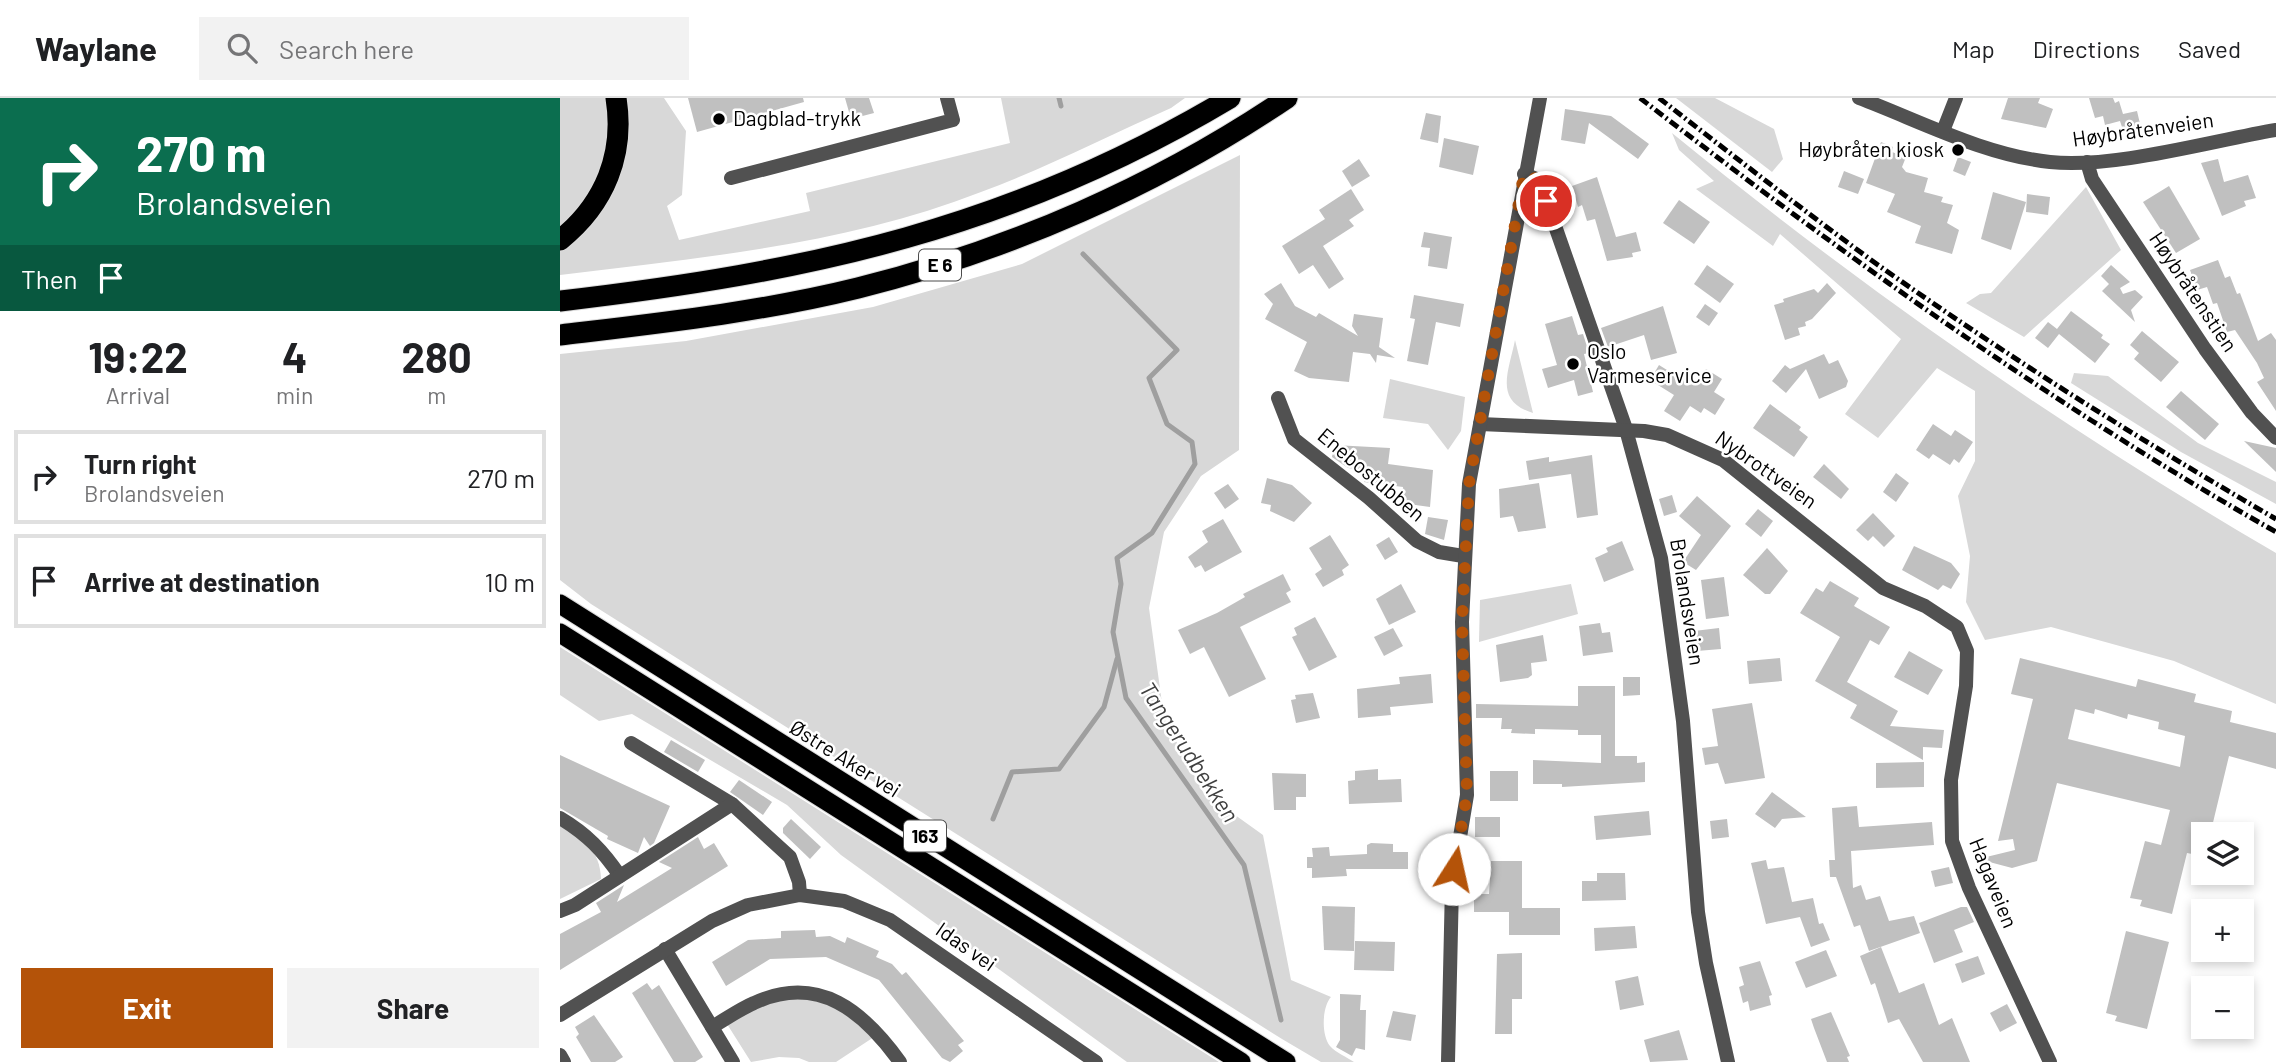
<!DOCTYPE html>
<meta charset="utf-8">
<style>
body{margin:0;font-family:Barlow,sans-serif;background:#f2f2f2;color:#202124;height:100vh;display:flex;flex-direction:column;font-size:26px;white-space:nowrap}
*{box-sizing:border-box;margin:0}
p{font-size:23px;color:#757577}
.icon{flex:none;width:38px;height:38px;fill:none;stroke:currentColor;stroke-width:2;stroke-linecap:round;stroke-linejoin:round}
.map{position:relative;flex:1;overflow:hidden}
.side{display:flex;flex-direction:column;background:#fff;width:560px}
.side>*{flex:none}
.banner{background:#0b6e4f;color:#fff;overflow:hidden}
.fabs{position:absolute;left:1631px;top:724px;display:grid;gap:14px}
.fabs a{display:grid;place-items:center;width:63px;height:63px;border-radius:0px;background:#fff;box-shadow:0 4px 10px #0003;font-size:35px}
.pin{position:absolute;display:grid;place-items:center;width:60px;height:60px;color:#fff;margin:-30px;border:4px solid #fff;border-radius:50%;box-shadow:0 2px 7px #0007}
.me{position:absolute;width:77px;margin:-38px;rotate:10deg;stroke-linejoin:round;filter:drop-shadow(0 0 5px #0008)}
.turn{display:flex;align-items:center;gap:24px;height:147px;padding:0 21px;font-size:32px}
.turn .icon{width:91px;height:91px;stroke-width:2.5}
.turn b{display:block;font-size:49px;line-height:60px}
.then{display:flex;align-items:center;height:66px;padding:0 21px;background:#0003;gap:14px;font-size:26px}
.eta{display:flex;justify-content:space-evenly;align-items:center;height:119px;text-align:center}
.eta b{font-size:42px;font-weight:700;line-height:49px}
.action{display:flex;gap:14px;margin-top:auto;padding:14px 21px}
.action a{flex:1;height:80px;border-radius:0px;background:#b45309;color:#fff;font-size:28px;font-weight:700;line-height:80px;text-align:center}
.action a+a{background:#f2f2f2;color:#202124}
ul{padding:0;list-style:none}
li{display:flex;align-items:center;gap:21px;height:94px;margin:0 14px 10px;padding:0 7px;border:4px solid #e0e0e0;border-radius:0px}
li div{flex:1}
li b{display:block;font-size:26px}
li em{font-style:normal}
header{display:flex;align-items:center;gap:42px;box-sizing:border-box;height:98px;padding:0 35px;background:#fff;border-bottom:2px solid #e0e0e0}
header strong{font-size:33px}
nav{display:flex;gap:38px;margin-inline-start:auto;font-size:24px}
.search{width:490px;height:63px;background:#f2f2f2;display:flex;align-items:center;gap:18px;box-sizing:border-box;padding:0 24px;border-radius:0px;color:#757577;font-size:26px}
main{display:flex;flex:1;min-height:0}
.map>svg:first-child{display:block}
.green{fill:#d8d8d8}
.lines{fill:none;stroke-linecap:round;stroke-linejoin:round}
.stream{stroke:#9f9f9f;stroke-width:5}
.building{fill:#c0c0c0;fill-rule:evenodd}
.trunk-casing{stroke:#dbdbdb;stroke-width:21}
.motorway-casing{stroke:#dbdbdb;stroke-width:23}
.minor{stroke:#515151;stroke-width:14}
.tertiary{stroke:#515151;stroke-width:14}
.trunk{stroke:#000;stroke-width:19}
.motorway{stroke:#000;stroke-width:21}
.rail{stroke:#000;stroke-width:5;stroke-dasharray:10 3.5 2 3.5;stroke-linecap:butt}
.route{stroke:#b45309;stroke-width:12;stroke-dasharray:0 21.6}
.poi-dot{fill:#000;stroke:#fff;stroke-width:2.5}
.labels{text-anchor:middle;stroke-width:5;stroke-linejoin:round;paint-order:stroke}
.shield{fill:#fff;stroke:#4c4c4c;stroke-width:2}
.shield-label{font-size:19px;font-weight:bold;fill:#000}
.poi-label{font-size:21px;fill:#000;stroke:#fff;text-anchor:start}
.street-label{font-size:21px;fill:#000;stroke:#fff}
.water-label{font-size:23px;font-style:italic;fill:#404040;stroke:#fff}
</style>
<header>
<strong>Waylane</strong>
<div class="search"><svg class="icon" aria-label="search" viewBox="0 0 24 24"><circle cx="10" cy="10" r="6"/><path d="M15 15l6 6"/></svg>Search here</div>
<nav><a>Map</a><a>Directions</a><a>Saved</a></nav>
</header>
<main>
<section class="side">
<div class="banner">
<div class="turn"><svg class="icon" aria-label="right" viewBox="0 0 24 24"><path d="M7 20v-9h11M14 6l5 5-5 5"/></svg><div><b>270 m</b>Brolandsveien</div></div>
<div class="then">Then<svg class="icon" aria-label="arrive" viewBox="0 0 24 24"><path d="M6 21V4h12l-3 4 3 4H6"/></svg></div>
</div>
<div class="eta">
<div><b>19:22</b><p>Arrival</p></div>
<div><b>4</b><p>min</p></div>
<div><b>280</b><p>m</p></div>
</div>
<ul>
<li><svg class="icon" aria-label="right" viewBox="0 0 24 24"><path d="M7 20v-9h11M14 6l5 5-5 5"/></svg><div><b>Turn right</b><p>Brolandsveien</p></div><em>270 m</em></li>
<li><svg class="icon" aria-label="arrive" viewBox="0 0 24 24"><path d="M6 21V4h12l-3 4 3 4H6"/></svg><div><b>Arrive at destination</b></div><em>10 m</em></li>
</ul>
<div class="action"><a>Exit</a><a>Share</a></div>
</section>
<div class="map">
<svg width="1716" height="964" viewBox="0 0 1716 964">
<rect width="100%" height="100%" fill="#fff"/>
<g class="green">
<path d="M0,0H104L126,33L122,97L107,108L119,142L250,113L246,95L450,45L441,0H625L611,10C548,38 486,70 421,94C288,146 141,160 0,177Z"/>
<polygon points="1116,0 1155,0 1214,31 1223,61 1212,74"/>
<path d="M1112,35C1303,191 1503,331 1716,455V606L1614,563L1491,529L1425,542L1406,504L1410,458L1398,398L1415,363V293L1377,270L1318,340L1285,316L1341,241L1220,136L1213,148L1136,91L1154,83L1119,52Z"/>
<path d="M680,57L679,352L641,378L604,434L589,510L604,620L643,694L703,737L731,882L771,899C762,909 761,937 770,948C776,955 787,959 794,964H761L722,941L31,506L0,482V256L126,243L313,209L462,166Z"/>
<polygon points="1526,89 1561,152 1464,239 1406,205 1420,196 1431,195"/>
<path d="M955,242L973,315C933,303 949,273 955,242Z"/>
<polygon points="1514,275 1548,278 1638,345 1716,384 1716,406 1621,354 1511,285"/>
<polygon points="830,281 905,299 901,333 888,352 868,326 823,320"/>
<polygon points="1011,486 1018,516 919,544 920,502"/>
<polygon points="0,549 659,964 567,964 281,757 227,707 72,616 39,623 0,597"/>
<path d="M0,727C23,740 40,752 41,781L0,801Z"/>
<path d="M225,900C273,902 278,910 314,939L276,964H249L239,960L219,959L191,964L167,926L197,909Z"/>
</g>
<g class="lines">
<g class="stream">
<polyline points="499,0 501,8"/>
<polyline points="523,156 617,252 589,280 607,326 632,344 635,366 592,435 557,460 561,486 553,534 566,600 684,767 721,922"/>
<polyline points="433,721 452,674 499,671 544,609 557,561"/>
</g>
</g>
<g class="building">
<polygon points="128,0 243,0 244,4 137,34"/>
<polygon points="285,0 309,0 314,15 291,21"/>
<polygon points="1448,0 1480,0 1478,5 1493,11 1486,30 1441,21"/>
<polygon points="1529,0 1553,0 1555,5 1559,3 1563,16 1577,13 1581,30 1564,35 1560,23 1545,27 1543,18 1535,20"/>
<polygon points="1005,11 1051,18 1089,46 1078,61 1029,25 1025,46 1001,42"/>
<polygon points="866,15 881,18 878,45 860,41"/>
<polygon points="884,40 919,48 913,77 879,69"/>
<polygon points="1321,44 1333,49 1332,54 1346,59 1342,69 1346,74 1368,80 1364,94 1383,99 1381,104 1393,107 1387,125 1399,132 1392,156 1355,145 1361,128 1327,114 1335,96 1306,85"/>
<polygon points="1398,59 1411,64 1405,78 1393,73"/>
<polygon points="799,61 810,78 792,89 782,73"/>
<polygon points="1658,61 1664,84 1688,77 1696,100 1684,103 1686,108 1662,118 1641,65"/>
<polygon points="1284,73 1304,81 1298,96 1278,89"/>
<polygon points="1037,79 1056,139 1076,134 1081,153 1072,155 1073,159 1047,163 1035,121 1027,123 1022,107 1018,109 1012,88"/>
<polygon points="1609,88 1640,141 1616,155 1583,104"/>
<polygon points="791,91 804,112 789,122 794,128 763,148 784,181 769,191 753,167 739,176 722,148 765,121 759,112"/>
<polygon points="1433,94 1466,104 1451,152 1421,141"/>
<polygon points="1467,96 1490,99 1488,117 1466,114"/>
<polygon points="1119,102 1150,124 1134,146 1103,125"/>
<polygon points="864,134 892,139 887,171 868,168 870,150 861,149"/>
<polygon points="1658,162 1665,180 1670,178 1677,196 1680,195 1698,243 1711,235 1716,242 1716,313 1697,284 1704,280 1697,265 1675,232 1667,234 1657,205 1653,206 1647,189 1637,192 1630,172"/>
<polygon points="1147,167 1174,186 1160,205 1134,186"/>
<polygon points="1551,167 1570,184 1560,190 1563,196 1575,192 1583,199 1571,212 1575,224 1542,193 1549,186 1541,178"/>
<polygon points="721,185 735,208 756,219 759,215 798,238 792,228 794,216 823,220 819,249 835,260 817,257 816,265 810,256 793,254 789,284 749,280 734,273 747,244 705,221 713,206 704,196"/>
<polygon points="1267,185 1276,195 1252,221 1245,224 1246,228 1238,230 1240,237 1225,242 1214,207 1224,204 1223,201 1254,191 1258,195"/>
<polygon points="854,197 904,206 900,229 876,224 868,267 847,263 855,221 850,220"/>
<polygon points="1145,206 1158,215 1149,228 1136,219"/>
<polygon points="1103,208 1117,255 1091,262 1084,237 1048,249 1041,230"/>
<polygon points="1511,213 1543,237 1541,240 1550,246 1535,265 1499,236 1488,250 1475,240 1488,224 1497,231"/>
<polygon points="1012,218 1018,237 1023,236 1029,255 1024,256 1033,294 1018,298 1014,282 988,290 982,271 997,267 985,226"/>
<polygon points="1582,233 1619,264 1601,284 1574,261 1579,255 1570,247"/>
<polygon points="1264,256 1269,266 1278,262 1288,283 1286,289 1259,301 1246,271 1226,295 1212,283 1225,267 1230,271"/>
<polygon points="1099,267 1131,287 1134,282 1138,284 1146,271 1162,281 1154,294 1165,301 1155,317 1144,310 1141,315 1130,308 1120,323 1104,313 1114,297 1090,282"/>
<polygon points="1621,293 1659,326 1645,342 1606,309"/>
<polygon points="1210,306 1241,329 1239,332 1248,339 1234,359 1193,330"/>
<polygon points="1373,326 1391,338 1395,332 1413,344 1399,365 1394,361 1390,367 1373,356 1369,361 1356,352"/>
<polygon points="1684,343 1716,350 1716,374"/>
<polygon points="774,347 830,350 828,366 873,372 870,409 841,405 843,389 804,384 806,372 788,370 772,359"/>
<polygon points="1032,357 1038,417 1017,420 1011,376 969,382 966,363 989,359 989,364"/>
<polygon points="1264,366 1289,391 1281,401 1253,379"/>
<polygon points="1336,375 1349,385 1336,404 1323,394"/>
<polygon points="707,380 732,387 752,405 734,424 710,413 711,407 701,405"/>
<polygon points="979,385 986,430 958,434 953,418 940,420 939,391"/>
<polygon points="668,386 679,401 665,411 654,395"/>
<polygon points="1112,397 1117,414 1104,418 1099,401"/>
<polygon points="1137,398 1171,428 1136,472 1123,464 1141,437 1119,418"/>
<polygon points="1198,411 1213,423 1201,439 1185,426"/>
<polygon points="1313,415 1335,438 1324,449 1313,438 1308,443 1296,432"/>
<polygon points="868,419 888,422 884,442 865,436"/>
<polygon points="663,421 682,454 645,474 641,467 635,470 628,459 648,444 642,433"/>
<polygon points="770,437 789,467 782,472 784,477 763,489 755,476 762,471 749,450"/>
<polygon points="829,439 838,454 825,462 816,447"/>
<polygon points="1062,443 1074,472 1044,484 1035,460 1048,454 1046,450"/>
<polygon points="1354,448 1391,465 1400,476 1391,491 1383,487 1378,492 1342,472"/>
<polygon points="1207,450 1228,473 1210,496 1205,496 1183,477"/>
<polygon points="723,476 731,492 726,495 731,504 680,529 706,581 669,599 644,549 630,556 618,532 657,515 685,499 683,496"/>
<polygon points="1164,479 1169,518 1146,521 1141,482"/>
<polygon points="1270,483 1299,500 1294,508 1330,529 1319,547 1310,542 1287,584 1338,613 1330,628 1384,632 1382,650 1363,649 1363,662 1290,620 1297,607 1255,583 1280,539 1240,515 1256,490 1263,494"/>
<polygon points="841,486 856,514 829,527 816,501"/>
<polygon points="755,519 777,559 749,573 732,539 737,537 734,530"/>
<polygon points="1040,525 1042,535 1050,534 1053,554 1023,558 1019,528"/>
<polygon points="833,530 843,548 824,558 814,539"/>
<polygon points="1159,530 1161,551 1137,553 1134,533"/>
<polygon points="983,537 987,563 971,565 972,577 968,580 940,584 936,547"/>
<polygon points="1349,553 1383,572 1368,597 1334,579"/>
<polygon points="1220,560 1222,583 1189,586 1187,563"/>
<path d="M1460,560L1576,589L1578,581L1636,596L1634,604L1672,613L1670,624L1716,635V671L1669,658L1650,737H1643V758L1627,755L1612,816L1580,808L1582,802L1570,800L1585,743L1601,747L1610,712L1497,685L1477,763L1452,770L1418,761L1455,752L1453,741L1438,743L1473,601L1451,596ZM1515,611L1534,616L1535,611L1567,621L1568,616L1599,624L1598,631L1625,638L1620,669L1508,641Z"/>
<polygon points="871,576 873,605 830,609 831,617 798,620 797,591 840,586 839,579"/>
<polygon points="1063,579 1080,579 1080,597 1063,598"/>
<polygon points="1018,588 1055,588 1055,658 1077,658 1077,665 1085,664 1085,684 1002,689 1002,686 973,686 973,662 1041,665 1041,637 1018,637 1018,632 975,631 975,636 951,635 952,631 941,631 942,620 916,620 916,606 1018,608"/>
<polygon points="753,595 760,620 736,625 731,602 736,601 735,597"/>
<polygon points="1192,605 1205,680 1165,686 1158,665 1145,667 1142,650 1158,648 1152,611"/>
<polygon points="111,642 145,662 138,674 104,654"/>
<polygon points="0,657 110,708 94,745 90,748 84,739 78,755 47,741 48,738 0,710"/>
<polygon points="1364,664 1364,689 1316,690 1316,665"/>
<polygon points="818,671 818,682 841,681 842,704 789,706 788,683 795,682 795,673"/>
<rect x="930" y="673" width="28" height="30"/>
<polygon points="712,675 746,676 746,699 736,699 736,712 714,712"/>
<polygon points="179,682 212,704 203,717 170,694"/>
<polygon points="1212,694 1246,719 1222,721 1215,730 1195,716"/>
<polygon points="1297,708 1299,729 1372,724 1374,747 1291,753 1293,790 1301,787 1306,802 1320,798 1329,823 1354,818 1360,835 1309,853 1300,827 1294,829 1276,779 1270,779 1269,762 1275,762 1272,710"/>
<polygon points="1089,713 1091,737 1036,742 1034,718"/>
<rect x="915" y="719" width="25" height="20"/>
<polygon points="231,721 261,749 250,761 223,735 223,730"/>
<polygon points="1167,721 1169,739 1152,741 1150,723"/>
<polygon points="138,739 144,751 154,745 168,768 0,872 0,836 41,814 36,805 64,787 57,804 112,770 99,764"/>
<polygon points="811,745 833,746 833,754 848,754 848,771 786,771 787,778 752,780 752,770 747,770 747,759 753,759 752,750 769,749 770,758 807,756 807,747"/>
<polygon points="1206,762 1208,771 1224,769 1232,804 1253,800 1259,826 1263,825 1270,842 1251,849 1240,819 1206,826 1191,765"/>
<polygon points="931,763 962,763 962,810 1000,810 1000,837 949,837 949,814 914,814 914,796 929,796"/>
<polygon points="1389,769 1393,785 1375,789 1371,773"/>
<polygon points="1037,775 1065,775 1066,802 1022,803 1022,783 1037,783"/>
<polygon points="762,808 795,809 794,853 764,852"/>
<polygon points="1401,809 1407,809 1414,824 1394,832 1403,854 1374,865 1359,825"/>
<polygon points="1075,828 1077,850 1035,853 1034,830"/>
<polygon points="255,832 256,839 270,838 285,845 287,839 319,853 316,859 332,866 342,877 346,874 404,943 398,947 403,953 390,964 382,960 319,882 266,859 210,861 166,888 152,864 188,842 221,840 221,833"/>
<polygon points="1566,833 1609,844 1587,931 1555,923 1557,918 1546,915"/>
<polygon points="795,843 835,844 834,873 794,872"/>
<polygon points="1321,849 1339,895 1364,885 1379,927 1392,920 1410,964 1363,964 1339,921 1328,925 1315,885 1311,887 1300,858"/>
<polygon points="1266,852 1277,878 1246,890 1235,864"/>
<polygon points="962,855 962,901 952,901 952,936 935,936 937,856"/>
<polygon points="1418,858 1425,876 1402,885 1395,866"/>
<polygon points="1200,863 1212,897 1209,898 1211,907 1190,913 1188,903 1183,905 1179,889 1184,887 1179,869"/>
<polygon points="1078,878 1084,907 1060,912 1055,883"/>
<polygon points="87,885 92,892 99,887 143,959 135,964 114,964 72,895"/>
<polygon points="780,896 801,897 800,912 806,912 805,952 796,950 792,958 776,949 780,942"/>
<polygon points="1447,906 1457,925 1440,934 1430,915"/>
<polygon points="833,913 856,917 851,943 826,939"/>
<polygon points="1271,914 1290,958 1287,959 1289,964 1267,964 1254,930 1251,921"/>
<polygon points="34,917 63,959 55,964 31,964 16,939 19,936 15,929"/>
<polygon points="1119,932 1128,962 1090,964 1084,942"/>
</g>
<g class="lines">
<g class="trunk-casing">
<g id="trunk">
<polyline points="0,506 726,964"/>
<polyline points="0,535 681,964"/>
</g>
</g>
<g class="motorway-casing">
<g id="motorway">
<path d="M0,142C45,106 65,56 56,0"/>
<path d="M0,203C249,174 451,131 670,0"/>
<path d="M0,237C100,225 201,214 298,190C450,152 597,88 727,0"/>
</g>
</g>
<g class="minor">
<polyline points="1527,64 1532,81 1645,251 1692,315 1716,340"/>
<polyline points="964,76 979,82 1065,328 1101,460 1123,623 1138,814 1146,865 1168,964"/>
<polyline points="171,80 393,22 387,0"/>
<polyline points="718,300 734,341 809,400 857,443 879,454 903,458"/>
<polyline points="920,326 1084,333 1107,337 1163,362 1323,490 1365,508 1397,529 1407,553 1406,588 1391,682 1392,743 1409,790 1490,964"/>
<polyline points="71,645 172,706 230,759 239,784 240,797"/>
<path d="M0,720C27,736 43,753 60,778"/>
<polyline points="0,813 15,807 172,706"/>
<polyline points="105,851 173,964"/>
<polyline points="0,917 152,823 188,807 240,797 284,803 330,822 536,964"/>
<path d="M152,929C166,921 180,911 194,905C259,875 304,914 340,964"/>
<polyline points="0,957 4,964"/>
</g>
<g class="tertiary">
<path d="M1299,0C1360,23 1424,57 1490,64C1553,71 1651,43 1716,32"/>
<polyline points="1383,33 1396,0"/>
<polyline points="888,964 892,787 907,697 902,524 909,386 980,0"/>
</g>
<use href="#trunk" class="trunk"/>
<use href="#motorway" class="motorway"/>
<g class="rail">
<path d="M1080,0C1283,157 1492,307 1716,434"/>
<path d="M1099,0C1171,56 1244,113 1318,167C1447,258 1580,342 1716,421"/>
</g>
</g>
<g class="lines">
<polyline class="route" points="894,771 907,697 902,524 909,386 964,76 979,82 986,103"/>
</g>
<g class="poi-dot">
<circle cx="159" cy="21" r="7"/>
<circle cx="1398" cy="52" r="7"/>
<circle cx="1013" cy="266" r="7"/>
</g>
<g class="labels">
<g class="shield">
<rect x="359" y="151.5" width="42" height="31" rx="5"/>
<rect x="344" y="722.5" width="42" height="31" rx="5"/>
</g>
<g class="shield-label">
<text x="380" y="174">E 6</text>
<text x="365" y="745">163</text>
</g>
<g class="poi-label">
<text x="173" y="28">Dagblad-trykk</text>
<text x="1384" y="59" text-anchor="end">Høybråten kiosk</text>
<text x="1027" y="261">Oslo<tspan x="1027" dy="24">Varmeservice</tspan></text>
</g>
<g class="street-label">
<text transform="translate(1583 32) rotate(-8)" y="7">Høybråtenveien</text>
<text transform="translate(1633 194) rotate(56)" y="7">Høybråtenstien</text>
<text transform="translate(1206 372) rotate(35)" y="7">Nybrottveien</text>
<text transform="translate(811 377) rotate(40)" y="7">Enebostubben</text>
<text transform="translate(1127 504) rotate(81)" y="7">Brolandsveien</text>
<text transform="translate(285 661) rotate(32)" y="7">Østre Aker vei</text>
<text transform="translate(1433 785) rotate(68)" y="7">Hagaveien</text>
<text transform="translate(406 849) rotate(35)" y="7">Idas vei</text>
</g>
<g class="water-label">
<text transform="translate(629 654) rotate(57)" y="8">Tangerudbekken</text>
</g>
</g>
</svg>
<div class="fabs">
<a><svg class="icon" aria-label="layers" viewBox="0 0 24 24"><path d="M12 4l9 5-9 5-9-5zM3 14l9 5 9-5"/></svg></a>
<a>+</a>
<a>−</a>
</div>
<div class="pin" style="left:986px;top:103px;background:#d93025"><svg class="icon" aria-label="arrive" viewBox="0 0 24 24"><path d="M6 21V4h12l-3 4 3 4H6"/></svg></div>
<svg class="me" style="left:894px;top:771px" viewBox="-20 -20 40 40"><circle r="19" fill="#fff"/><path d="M0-13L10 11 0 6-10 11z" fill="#b45309"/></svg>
</div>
</main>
